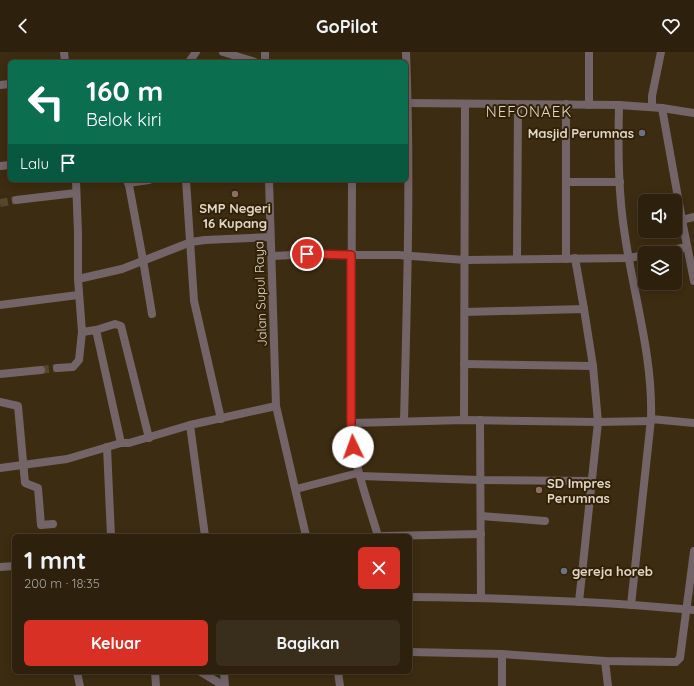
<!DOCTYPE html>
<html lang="id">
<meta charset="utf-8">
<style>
body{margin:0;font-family:Quicksand,sans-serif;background:#392e1b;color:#f1f3f6;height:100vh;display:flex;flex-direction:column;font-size:15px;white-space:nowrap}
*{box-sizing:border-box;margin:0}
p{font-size:13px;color:#a7a39d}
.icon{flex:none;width:22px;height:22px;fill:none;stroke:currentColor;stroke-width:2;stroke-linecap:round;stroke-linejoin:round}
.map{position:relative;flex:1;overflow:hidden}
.drawer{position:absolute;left:12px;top:482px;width:400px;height:140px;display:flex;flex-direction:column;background:#2d210d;border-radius:6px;box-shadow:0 2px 10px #0003,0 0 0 1px #483e2e}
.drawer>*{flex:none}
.hud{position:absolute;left:8px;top:8px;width:400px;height:122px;border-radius:6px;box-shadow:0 2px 10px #0003,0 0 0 1px #483e2e;background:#0b6e4f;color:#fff;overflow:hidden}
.controls{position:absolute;left:638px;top:142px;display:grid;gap:8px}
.controls a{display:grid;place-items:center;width:44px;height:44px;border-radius:6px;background:#2d210d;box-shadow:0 2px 10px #0003,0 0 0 1px #483e2e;font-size:20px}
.pin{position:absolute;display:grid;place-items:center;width:34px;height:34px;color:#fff;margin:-17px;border:2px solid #fff;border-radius:50%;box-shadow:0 1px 4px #0007}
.me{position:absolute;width:44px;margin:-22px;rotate:357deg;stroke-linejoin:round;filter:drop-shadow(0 0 3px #0008)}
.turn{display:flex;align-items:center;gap:14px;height:84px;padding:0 12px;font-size:18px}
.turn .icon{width:52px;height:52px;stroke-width:2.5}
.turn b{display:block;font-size:28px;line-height:34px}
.then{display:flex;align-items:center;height:38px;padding:0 12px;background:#0003;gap:8px;font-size:15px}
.round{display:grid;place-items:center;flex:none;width:42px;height:42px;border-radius:6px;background:#392e1b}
.headline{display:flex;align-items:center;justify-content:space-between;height:68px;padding:0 12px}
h1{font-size:24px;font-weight:800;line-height:30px}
.button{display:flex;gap:8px;margin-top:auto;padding:8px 12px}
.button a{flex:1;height:46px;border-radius:6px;background:#d93025;color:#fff;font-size:16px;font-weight:800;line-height:46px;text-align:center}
.button a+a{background:#392e1b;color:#f1f3f6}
header{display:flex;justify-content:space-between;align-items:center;height:52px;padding:0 12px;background:#2d210d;font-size:18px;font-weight:800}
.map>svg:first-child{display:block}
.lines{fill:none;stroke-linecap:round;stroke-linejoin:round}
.minor-tunnel{stroke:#55462c;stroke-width:8;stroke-dasharray:8 4;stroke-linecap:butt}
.minor{stroke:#736467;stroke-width:8}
.route-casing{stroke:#8d1f18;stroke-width:10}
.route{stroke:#d93025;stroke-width:7}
.worship-dot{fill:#6b7280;stroke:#312207;stroke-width:1.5}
.education-dot{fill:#8d6e63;stroke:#312207;stroke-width:1.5}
.labels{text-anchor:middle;stroke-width:4;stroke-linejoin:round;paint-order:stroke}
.poi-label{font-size:13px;font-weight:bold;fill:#e1d7c8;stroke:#312207;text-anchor:start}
.street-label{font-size:13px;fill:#e1d7c8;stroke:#312207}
.quarter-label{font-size:15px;letter-spacing:1px;fill:#e1d7c8;stroke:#312207}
</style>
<header><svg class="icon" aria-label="back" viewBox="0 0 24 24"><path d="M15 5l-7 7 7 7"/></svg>GoPilot<svg class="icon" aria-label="heart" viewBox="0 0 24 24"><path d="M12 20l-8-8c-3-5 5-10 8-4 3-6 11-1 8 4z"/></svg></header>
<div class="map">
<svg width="694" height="634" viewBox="0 0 694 634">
<rect width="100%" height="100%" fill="#3c2c11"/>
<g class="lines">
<g class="minor-tunnel">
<polyline points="0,151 16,148"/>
<polyline points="41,318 57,316"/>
</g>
<g class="minor">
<polyline points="64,0 65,10"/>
<polyline points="223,0 255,10"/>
<polyline points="189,10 196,0"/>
<polyline points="265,10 265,0"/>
<polyline points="0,33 10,32"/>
<polyline points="406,51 619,53 662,56 694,61"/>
<polyline points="589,53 589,0"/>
<path d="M619,53C618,97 618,141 625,184C634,245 653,305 651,367L631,553"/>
<polyline points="652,55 652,44 661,0"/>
<polyline points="662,56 682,168 694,165"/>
<polyline points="0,114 10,113"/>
<polyline points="76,128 78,181 78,227"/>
<polyline points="128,128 143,208 152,262"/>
<polyline points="186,128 194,249 221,367"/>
<polyline points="269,128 276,354 306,484"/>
<path d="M352,128L351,380C355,416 368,450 378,484"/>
<polyline points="567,130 620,130"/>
<polyline points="128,131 149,128"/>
<polyline points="16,148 76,141"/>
<polyline points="682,168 694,229"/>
<polyline points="656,201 687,195"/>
<polyline points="272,204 316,202 351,203 398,203 465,208 629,206 645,203"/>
<polyline points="575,206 584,257 593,314 598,370 579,550"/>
<polyline points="517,207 518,53"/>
<polyline points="566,207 566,52"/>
<polyline points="0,253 78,243"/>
<polyline points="465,260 584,257"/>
<polyline points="96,278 115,272 121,274 149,386"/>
<polyline points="464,312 593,314"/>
<polyline points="57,316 73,315 79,308 82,280"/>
<polyline points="0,322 41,318"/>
<polyline points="0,350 18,354 25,431 38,436 41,473 53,472"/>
<polyline points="651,367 694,371"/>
<polyline points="464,368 465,52"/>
<polyline points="480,368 481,546"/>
<path d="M404,369C407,246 411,123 406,0"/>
<polyline points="352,371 464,368 598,370 651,369"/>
<polyline points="190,373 205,484"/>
<polyline points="121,391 96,278 82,280 78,227 122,217 191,190 205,188 270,185"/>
<polyline points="107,395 111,484"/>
<polyline points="0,416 67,407 121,391 129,391 190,373 276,354"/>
<polyline points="360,424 480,428 591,429"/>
<polyline points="296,437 358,421"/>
<polyline points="481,464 545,469"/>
<polyline points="383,484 481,482"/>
<polyline points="0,515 14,514"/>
<path d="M410,545C505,546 600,549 694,558"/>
<polyline points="410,600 502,602 605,609 676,610 680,606 694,499"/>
<polyline points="502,602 502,634"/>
<polyline points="605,609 608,634"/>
<polyline points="77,620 80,634"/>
<polyline points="155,620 156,634"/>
<polyline points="201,620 224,634"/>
<polyline points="224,620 225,634"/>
<polyline points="338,620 340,634"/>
</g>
</g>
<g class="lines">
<g class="route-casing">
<polyline id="route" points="307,202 351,203 351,380 353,395"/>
</g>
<use href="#route" class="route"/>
</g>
<g class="worship-dot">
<circle cx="642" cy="81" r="4"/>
<circle cx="564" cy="519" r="4"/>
</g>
<g class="education-dot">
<circle cx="235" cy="142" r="4"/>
<circle cx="539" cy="438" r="4"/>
</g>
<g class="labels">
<g class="poi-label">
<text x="634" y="86" text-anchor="end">Masjid Perumnas</text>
<text x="235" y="161" text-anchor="middle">SMP Negeri<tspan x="235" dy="15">16 Kupang</tspan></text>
<text x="547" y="436">SD Impres<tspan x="547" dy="15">Perumnas</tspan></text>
<text x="572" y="524">gereja horeb</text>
</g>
<g class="street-label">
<text transform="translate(260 242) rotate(-92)" y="5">Jalan Supul Raya</text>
</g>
<g class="quarter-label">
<text x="529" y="65">NEFONAEK</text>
</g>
</g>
</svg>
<div class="controls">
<a><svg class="icon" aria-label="sound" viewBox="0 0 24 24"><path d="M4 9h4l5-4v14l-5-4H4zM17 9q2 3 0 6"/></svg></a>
<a><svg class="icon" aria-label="layers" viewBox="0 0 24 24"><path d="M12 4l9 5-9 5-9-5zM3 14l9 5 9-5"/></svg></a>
</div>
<div class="pin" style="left:307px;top:202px;background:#d93025"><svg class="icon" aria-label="arrive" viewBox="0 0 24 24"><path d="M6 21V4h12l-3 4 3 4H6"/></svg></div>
<svg class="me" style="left:353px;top:395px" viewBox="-20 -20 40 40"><circle r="19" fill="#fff"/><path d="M0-13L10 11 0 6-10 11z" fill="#d93025"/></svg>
<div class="hud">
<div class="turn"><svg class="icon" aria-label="left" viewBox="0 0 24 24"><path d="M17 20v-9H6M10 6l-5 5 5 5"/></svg><div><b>160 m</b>Belok kiri</div></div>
<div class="then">Lalu<svg class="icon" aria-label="arrive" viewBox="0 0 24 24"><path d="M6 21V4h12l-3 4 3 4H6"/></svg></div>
</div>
<section class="drawer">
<div class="headline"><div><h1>1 mnt</h1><p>200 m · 18:35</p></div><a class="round" style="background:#d93025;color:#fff"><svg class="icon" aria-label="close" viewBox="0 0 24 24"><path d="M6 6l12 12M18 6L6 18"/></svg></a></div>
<div class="button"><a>Keluar</a><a>Bagikan</a></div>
</section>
</div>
